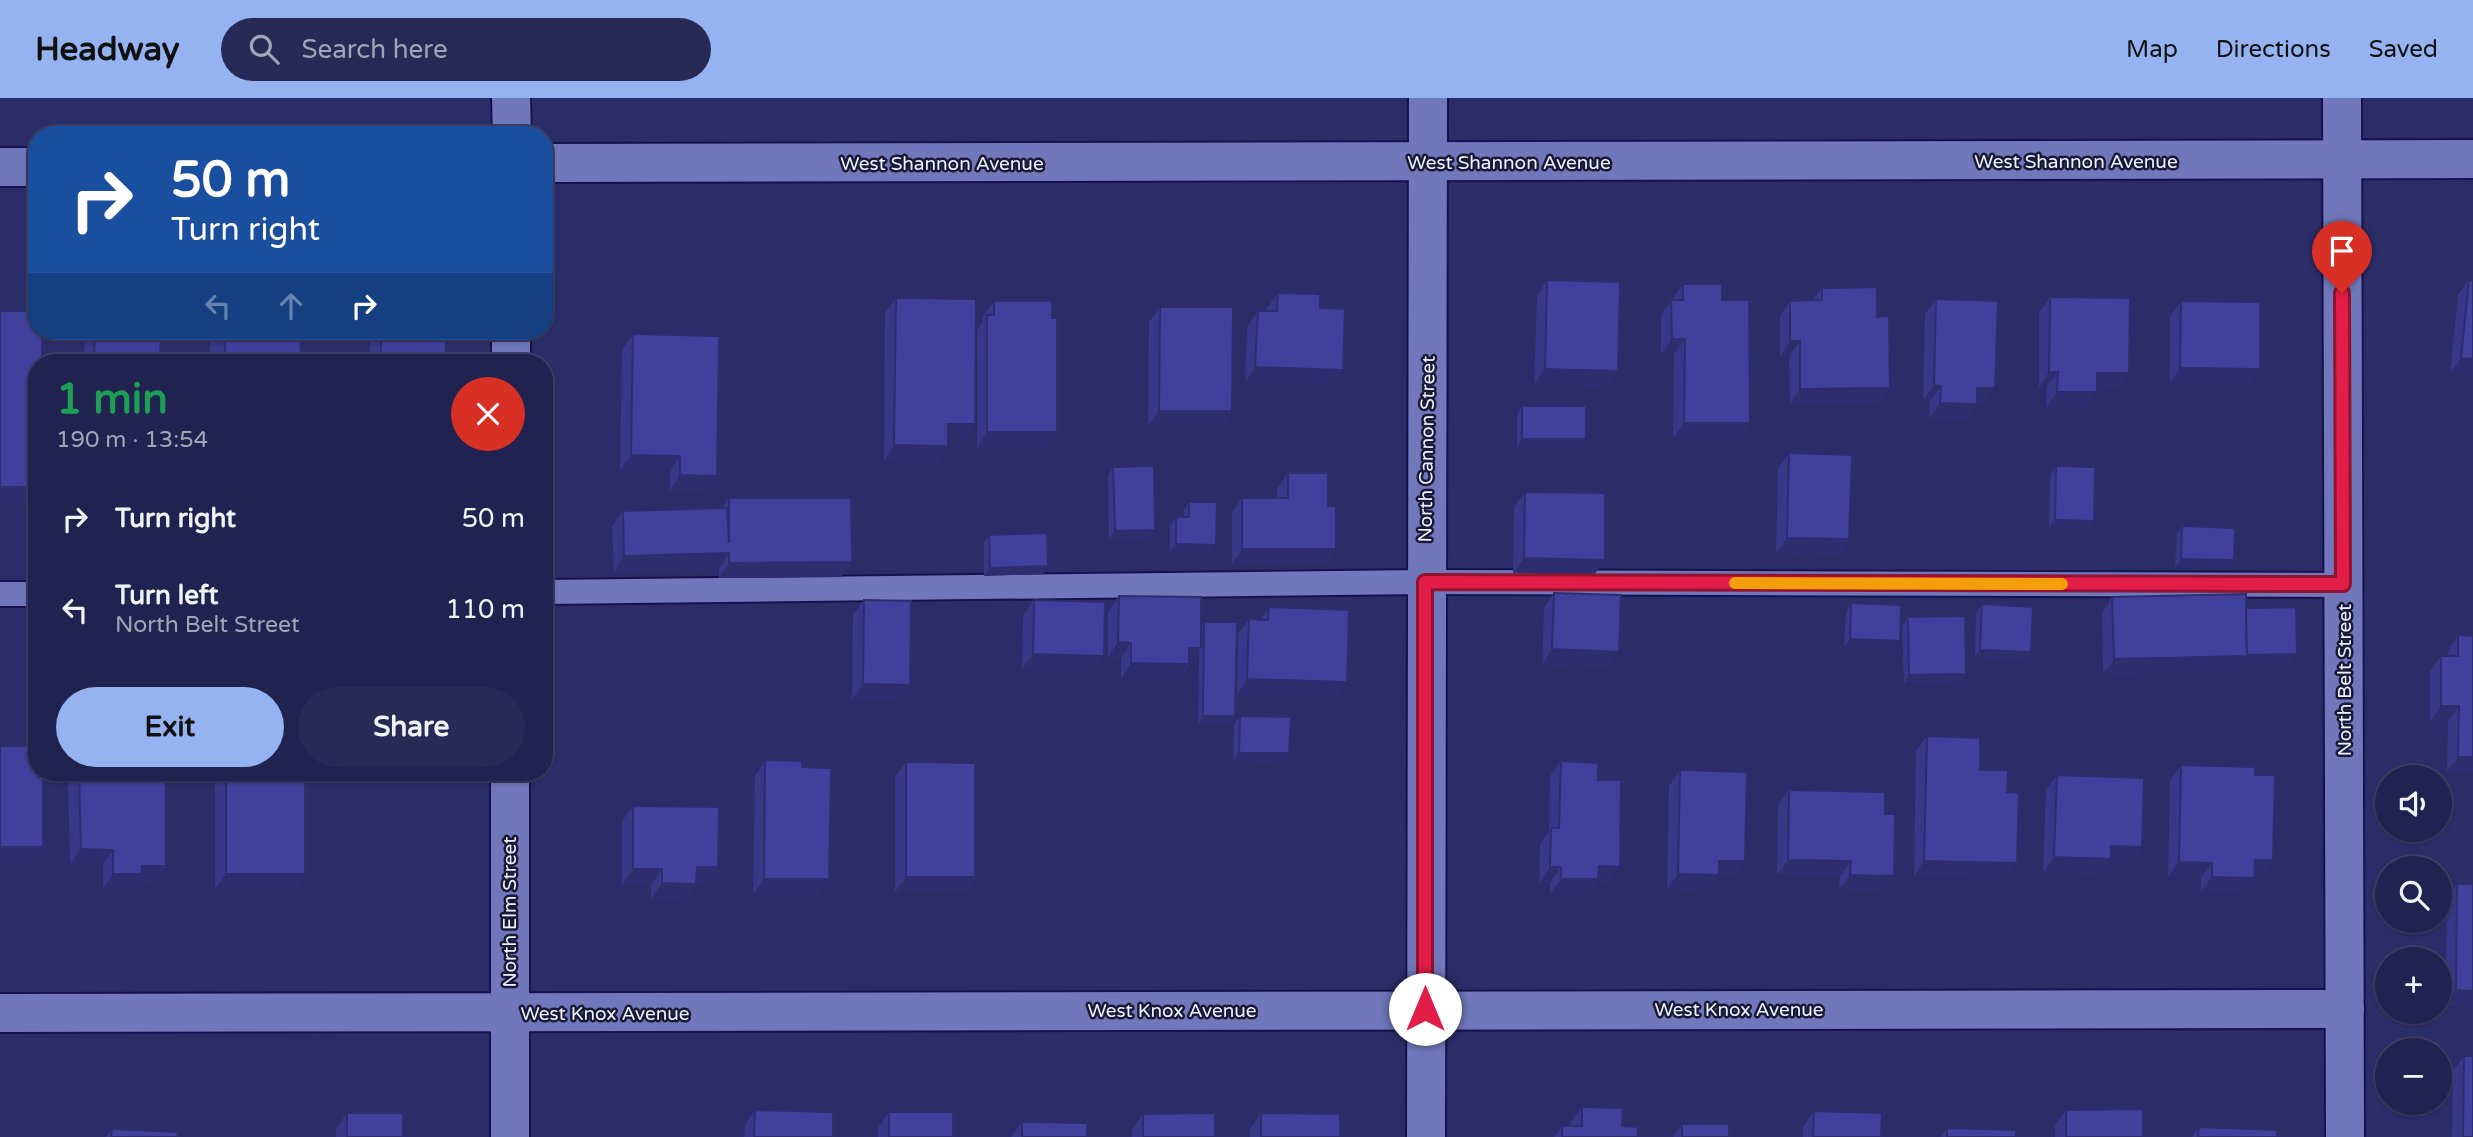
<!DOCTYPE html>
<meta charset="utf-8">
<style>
body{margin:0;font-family:"Varela Round",sans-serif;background:#282a56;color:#f1f3f6;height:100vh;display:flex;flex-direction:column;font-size:26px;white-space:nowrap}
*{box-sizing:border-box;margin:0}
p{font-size:23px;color:#a2a4b7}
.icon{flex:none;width:38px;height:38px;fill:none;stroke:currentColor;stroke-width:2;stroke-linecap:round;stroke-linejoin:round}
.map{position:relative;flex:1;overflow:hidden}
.drawer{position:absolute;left:28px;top:256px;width:525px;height:427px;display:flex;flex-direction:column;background:#20224f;border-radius:28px;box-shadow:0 2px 5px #0004,0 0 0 2px #3d3f66}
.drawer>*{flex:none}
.guide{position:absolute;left:28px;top:28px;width:525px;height:214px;border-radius:28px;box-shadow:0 2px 5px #0004,0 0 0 2px #3d3f66;background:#1a4fa0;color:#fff;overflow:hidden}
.controls{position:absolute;left:2375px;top:667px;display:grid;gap:14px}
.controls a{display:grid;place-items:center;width:77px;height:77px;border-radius:50%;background:#20224f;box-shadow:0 2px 5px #0004,0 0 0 2px #3d3f66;font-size:35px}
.pin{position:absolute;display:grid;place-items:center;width:60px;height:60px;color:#fff;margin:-72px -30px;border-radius:50% 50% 50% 0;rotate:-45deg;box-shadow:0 0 7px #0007}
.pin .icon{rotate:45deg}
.me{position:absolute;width:77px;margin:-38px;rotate:0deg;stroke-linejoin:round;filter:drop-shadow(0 0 5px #0008)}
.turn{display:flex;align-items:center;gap:24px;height:147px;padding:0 28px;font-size:32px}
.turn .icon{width:91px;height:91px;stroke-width:2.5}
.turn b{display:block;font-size:49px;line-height:60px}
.lanes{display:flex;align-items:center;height:66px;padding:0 28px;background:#0003;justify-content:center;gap:35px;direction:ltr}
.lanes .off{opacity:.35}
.round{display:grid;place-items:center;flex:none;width:74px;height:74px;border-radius:37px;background:#282a56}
.head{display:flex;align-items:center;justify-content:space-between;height:119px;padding:0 28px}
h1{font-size:42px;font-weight:800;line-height:52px;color:#1e9e55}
.action{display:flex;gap:14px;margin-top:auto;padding:14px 28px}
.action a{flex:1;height:80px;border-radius:42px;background:#95b2f1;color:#111;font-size:28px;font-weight:800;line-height:80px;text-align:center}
.action a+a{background:#282a56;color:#f1f3f6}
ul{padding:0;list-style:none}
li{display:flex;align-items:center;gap:21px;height:91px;padding:0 28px}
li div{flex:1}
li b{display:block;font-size:26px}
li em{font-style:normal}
header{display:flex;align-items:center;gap:42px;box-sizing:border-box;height:98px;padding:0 35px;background:#95b2f1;color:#111}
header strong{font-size:33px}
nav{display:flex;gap:38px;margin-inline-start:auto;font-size:24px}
.search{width:490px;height:63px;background:#282a56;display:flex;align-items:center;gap:18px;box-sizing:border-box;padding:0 24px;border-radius:38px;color:#a2a4b7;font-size:26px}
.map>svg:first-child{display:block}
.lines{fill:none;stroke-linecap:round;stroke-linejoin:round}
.service-casing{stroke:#16124c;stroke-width:28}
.minor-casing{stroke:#16124c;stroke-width:42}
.tertiary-casing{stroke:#16124c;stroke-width:42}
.service{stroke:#7078bb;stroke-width:24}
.minor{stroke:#7078bb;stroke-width:38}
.tertiary{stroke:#7078bb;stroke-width:38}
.wall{fill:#373887}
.shaded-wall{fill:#2d2e6e}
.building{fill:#40419d;stroke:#2d2e6e;stroke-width:2}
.route-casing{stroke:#92132f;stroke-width:18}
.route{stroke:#e11d48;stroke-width:12}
.slow{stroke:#f59e0b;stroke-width:12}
.labels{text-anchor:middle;stroke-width:5;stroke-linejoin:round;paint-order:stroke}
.street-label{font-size:19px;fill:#edf0ff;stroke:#181a35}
</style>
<header>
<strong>Headway</strong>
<div class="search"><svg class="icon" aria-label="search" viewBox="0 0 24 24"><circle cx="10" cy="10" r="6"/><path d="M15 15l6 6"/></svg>Search here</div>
<nav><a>Map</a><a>Directions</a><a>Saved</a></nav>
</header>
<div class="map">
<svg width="2473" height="1039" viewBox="0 0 2473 1039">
<rect width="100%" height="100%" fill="#2b2d69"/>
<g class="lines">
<g class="service-casing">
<g id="service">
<polyline points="544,494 1425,484 2343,487"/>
<polyline points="0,496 37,496"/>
</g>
</g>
<g class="minor-casing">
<g id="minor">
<polyline points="511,0 512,37"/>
<polyline points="544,65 2473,61"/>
<polyline points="0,69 37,69"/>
<polyline points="511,264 511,233"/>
<polyline points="0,915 2345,911"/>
<polyline points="510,1039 510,674"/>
<polyline points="1426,1039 1428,0"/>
</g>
</g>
<g class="tertiary-casing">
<polyline id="tertiary" points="2342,0 2345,1039"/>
</g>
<use href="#service" class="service"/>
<use href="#minor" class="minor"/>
<use href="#tertiary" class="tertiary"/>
</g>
<g class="wall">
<polygon points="1547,182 1618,273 1607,288 1534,286 1537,198"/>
<polygon points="2469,182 2473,277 2450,275 2458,197"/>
<polygon points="1683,186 1722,202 1750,325 1739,340 1673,340 1674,256 1661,256 1661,217"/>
<polygon points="1822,190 1877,219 1890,290 1879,305 1790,306 1789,258 1780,258 1780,218 1790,203 1813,202"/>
<polygon points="1278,195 1320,210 1343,272 1332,287 1245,284 1247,229 1258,213 1267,213 1267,210"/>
<polygon points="2050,199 2119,290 2097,290 2086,310 2046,310 2047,289 2039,289 2039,215"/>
<polygon points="896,200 975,326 964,341 948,341 938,364 884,363 885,215"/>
<polygon points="1936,201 1985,305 1977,305 1966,322 1929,321 1930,303 1923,302 1925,216"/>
<polygon points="994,203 1052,220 1057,334 1047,350 977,350 977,232 983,223 983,218"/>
<polygon points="2181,203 2249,286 2170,285 2170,218"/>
<polygon points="1160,209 1232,313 1221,328 1148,328 1149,224"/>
<polygon points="85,233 161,233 160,264 84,264"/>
<polygon points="210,233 300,233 301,264 210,264"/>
<polygon points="374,233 446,233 446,264 370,264 370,239"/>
<polygon points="633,236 706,393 670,393 670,373 620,372 622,252"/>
<polygon points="1522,308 1586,341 1581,350 1517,350 1517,316"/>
<polygon points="1789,355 1849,441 1839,457 1776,455 1778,370"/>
<polygon points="2056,368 2088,431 2049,430 2050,377"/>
<polygon points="1113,369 1150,440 1109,441 1108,378"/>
<polygon points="1288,375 1328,408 1336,451 1325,466 1232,466 1232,415 1242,400 1277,400 1277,391"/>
<polygon points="1525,394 1594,477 1513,475 1514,409"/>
<polygon points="729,400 841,479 719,480 719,471 614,474 612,428 623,413 722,410"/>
<polygon points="1189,404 1211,455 1170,454 1170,427 1176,419 1184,419 1184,412"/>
<polygon points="2182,428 2228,470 2175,469 2177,436"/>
<polygon points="989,437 1043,476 984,478 984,445"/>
<polygon points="1554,495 1608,569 1542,567 1544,510"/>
<polygon points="1119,498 1201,529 1204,524 1235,618 1230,626 1198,626 1199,553 1179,582 1121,581 1121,560 1108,559 1108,514"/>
<polygon points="2112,499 2246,510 2291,564 2242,565 2236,573 2103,576 2102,515"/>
<polygon points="864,502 910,587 899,602 852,601 853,517"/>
<polygon points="1034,502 1104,558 1094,573 1022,571 1023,517"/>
<polygon points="1851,505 1894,551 1844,549 1846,514"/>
<polygon points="1982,506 2025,562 1975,560 1976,515"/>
<polygon points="1269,509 1336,599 1237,597 1238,536 1249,521 1260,521"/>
<polygon points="1908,519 1966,576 1961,584 1904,585 1902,528"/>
<polygon points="2458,537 2473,674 2447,674 2448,624 2430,624 2430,573 2441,558 2448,558 2448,553"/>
<polygon points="1240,618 1289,655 1284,664 1233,663 1234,626"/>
<polygon points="1927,638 1980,672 2007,780 1914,778 1916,653"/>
<polygon points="765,662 818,797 753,796 755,678"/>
<polygon points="1561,663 1598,682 1609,785 1597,784 1588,797 1550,796 1550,785 1539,785 1540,746 1549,733 1550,678"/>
<polygon points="906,664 975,779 965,794 895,794 895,679"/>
<polygon points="2181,667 2255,677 2262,777 2254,777 2243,795 2201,794 2201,780 2168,779 2170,682"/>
<polygon points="1680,672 1745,763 1734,778 1718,778 1708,792 1667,791 1669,688"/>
<polygon points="76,674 166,674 166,768 156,784 136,783 130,791 103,791 103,767 70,766 68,685"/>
<polygon points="215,674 305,674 305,776 295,791 215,791"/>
<polygon points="2057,677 2142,749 2131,764 2109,764 2100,776 2043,774 2046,692"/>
<polygon points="1789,692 1883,793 1839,792 1840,778 1777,777 1778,707"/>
<polygon points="633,708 718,769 707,785 696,785 685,801 651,801 651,787 622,787 622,723"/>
<polygon points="2457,786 2473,786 2473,908 2445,908 2447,801"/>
<polygon points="2464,958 2473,1039 2452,1039 2453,973"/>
<polygon points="1582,1009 1622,1028 1638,1039 1554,1039 1562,1028 1571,1028 1571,1024"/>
<polygon points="755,1012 833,1039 744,1039 745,1027"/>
<polygon points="2066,1012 2143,1039 2055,1039 2055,1027"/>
<polygon points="1814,1013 1881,1039 1803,1039 1803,1029"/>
<polygon points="889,1014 953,1039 878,1039 878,1030"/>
<polygon points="347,1015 403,1039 336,1039 336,1031"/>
<polygon points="1261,1015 1340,1039 1250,1039 1250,1031"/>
<polygon points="1143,1016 1215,1039 1132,1039 1132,1032"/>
<polygon points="1022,1024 1087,1039 1011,1039"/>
<polygon points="1682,1026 1729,1039 1673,1039"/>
<polygon points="2199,1029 2277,1039 2192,1039"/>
<polygon points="1947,1030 2016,1039 1941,1039"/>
<polygon points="112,1031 177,1039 106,1039"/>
</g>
<g class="shaded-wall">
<polygon points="1672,241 1685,241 1674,256 1661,256"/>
<polygon points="1790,243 1800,243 1789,258 1780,258"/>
<polygon points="2461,260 2473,261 2473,277 2450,275"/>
<polygon points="1255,269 1343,272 1332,287 1245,284"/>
<polygon points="2180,270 2260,271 2249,286 2170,285"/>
<polygon points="1545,271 1618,273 1607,288 1534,286"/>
<polygon points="2049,274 2058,274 2047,289 2039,289"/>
<polygon points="2097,275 2129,275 2119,290 2087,290"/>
<polygon points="1934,287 1941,288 1930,303 1923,302"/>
<polygon points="1890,290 1879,305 1790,306 1800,291"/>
<polygon points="1977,290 1995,290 1985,305 1966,305"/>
<polygon points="2057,294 2097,294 2086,310 2046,310"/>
<polygon points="1940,305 1977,306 1966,322 1929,321"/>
<polygon points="1159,313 1232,313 1221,328 1148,328"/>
<polygon points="1684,325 1750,325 1739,340 1673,340"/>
<polygon points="948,326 975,326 964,341 938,341"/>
<polygon points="987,334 1057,334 1047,350 977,350"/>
<polygon points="1522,341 1586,341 1581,350 1517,350"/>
<polygon points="894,347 948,348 938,364 884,363"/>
<polygon points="631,357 680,358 670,373 620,372"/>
<polygon points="680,377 717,378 706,393 670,393"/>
<polygon points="0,389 37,389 37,395 30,405 0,404"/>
<polygon points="2055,422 2094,423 2088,431 2049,430"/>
<polygon points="1155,432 1150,440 1109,441 1115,433"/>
<polygon points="1787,440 1849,441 1839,457 1776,455"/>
<polygon points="1176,446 1216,447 1211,455 1170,454"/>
<polygon points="1242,451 1336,451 1325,466 1232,466"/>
<polygon points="729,455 719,471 614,474 624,458"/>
<polygon points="1524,460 1605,462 1594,477 1513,475"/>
<polygon points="2181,461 2234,462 2228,470 2175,469"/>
<polygon points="852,464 841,479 719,480 729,465"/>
<polygon points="1048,468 1043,476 984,478 990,470"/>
<polygon points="1850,541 1900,543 1894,551 1844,549"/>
<polygon points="1118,544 1131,545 1121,560 1108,559"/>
<polygon points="1189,550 1201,550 1190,565 1179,565"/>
<polygon points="1552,551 1619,554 1608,569 1542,567"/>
<polygon points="1980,552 2031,554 2025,562 1975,560"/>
<polygon points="1033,556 1104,558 1094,573 1022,571"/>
<polygon points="2297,556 2291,564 2242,565 2236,573 2103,576 2114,561"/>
<polygon points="1131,565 1189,566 1179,582 1121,581"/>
<polygon points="1966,576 1961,584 1904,585 1909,577"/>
<polygon points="1247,581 1347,584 1336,599 1237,597"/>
<polygon points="863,586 910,587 899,602 852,601"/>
<polygon points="2441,608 2459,608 2448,624 2430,624"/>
<polygon points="1203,618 1235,618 1230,626 1198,626"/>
<polygon points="1239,655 1289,655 1284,664 1233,663"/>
<polygon points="2458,659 2473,659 2473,674 2447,674"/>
<polygon points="2111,748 2142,749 2131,764 2109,764 2100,776 2043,774 2054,759"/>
<polygon points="0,749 43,749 32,764 0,764"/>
<polygon points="81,751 113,752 103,767 70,766"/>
<polygon points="1788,762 1851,763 1840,778 1777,777"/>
<polygon points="2255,762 2273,762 2262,777 2244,777"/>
<polygon points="1719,763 1745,763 1734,778 1718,778 1708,792 1667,791 1678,776"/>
<polygon points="1924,763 2017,765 2007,780 1914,778"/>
<polygon points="2179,764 2212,765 2201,780 2168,779"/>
<polygon points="142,768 166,768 156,784 136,783 130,791 103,791 113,776"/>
<polygon points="1599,768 1620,769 1609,785 1597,784 1588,797 1550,796 1561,781"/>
<polygon points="697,769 718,769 707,785 686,785"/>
<polygon points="1550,769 1561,769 1550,785 1539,785"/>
<polygon points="633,771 662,771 651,787 622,787"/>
<polygon points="226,776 305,776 295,791 215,791"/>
<polygon points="1850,777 1894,778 1883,793 1839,792"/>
<polygon points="906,779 975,779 965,794 895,794"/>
<polygon points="2212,779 2254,780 2243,795 2201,794"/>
<polygon points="764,781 829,781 818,797 753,796"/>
<polygon points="662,785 696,786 685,801 651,801"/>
<polygon points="2456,892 2473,893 2473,908 2445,908"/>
</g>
<g class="building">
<polygon points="1547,182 1620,184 1618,273 1545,271"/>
<polygon points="2469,182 2473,182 2473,261 2461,260"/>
<polygon points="1683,186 1722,186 1722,202 1749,202 1750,325 1684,325 1685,241 1672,241 1671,202 1683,202"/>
<polygon points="1877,189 1877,219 1889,218 1890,290 1800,291 1800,243 1790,243 1790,203 1822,202 1822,190"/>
<polygon points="1278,195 1320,196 1320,210 1345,211 1343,272 1255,269 1258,213 1277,213"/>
<polygon points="2050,199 2130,200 2129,275 2097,275 2097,294 2057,294 2058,274 2049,274"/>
<polygon points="896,200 976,201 975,326 948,326 948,348 894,347"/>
<polygon points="1936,201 1998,203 1995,290 1977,290 1977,306 1940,305 1941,288 1934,287"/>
<polygon points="994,203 1052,203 1052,220 1057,220 1057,334 987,334 987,217 994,217"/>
<polygon points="2181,203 2260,204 2260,271 2180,270"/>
<polygon points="1160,209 1233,209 1232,313 1159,313"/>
<polygon points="0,213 37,213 37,233 42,233 42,264 37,264 37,389 0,389"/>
<polygon points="95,233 161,233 160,264 94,264"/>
<polygon points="225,233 300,233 301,264 225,264"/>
<rect x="381" y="233" width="65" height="31"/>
<polygon points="633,236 719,238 717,378 680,377 680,358 631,357"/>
<rect x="1522" y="308" width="64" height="33"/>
<polygon points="1789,355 1852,357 1849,441 1787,440"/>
<polygon points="1154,368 1155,432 1115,433 1113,369"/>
<polygon points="2056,368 2095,369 2094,423 2055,422"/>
<polygon points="1288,375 1328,375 1328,408 1336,408 1336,451 1242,451 1242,400 1288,400"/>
<polygon points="1525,394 1605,395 1605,462 1524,460"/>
<polygon points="729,400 851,400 852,464 729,465 729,455 624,458 623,413 727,410 729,445"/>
<polygon points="1189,404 1217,404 1216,447 1176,446 1176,419 1189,419"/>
<polygon points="2182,428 2235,430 2234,462 2181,461"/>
<polygon points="1047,435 1048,468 990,470 989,437"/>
<polygon points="1554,495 1621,497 1619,554 1552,551"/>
<polygon points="2246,496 2247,558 2114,561 2112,499"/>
<polygon points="1119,498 1201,499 1201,550 1189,550 1189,566 1131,565 1131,545 1118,544"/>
<polygon points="864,502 911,503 910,587 863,586"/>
<polygon points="1034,502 1105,504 1104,558 1033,556"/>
<polygon points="1851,505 1901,507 1900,543 1850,541"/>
<polygon points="1982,506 2033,509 2031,554 1980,552"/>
<polygon points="1269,509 1349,512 1347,584 1247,581 1249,521 1268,522"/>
<polygon points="2296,509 2297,556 2247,557 2246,510"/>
<polygon points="1965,518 1966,576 1909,577 1908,519"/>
<polygon points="1204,524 1237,524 1235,618 1203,618"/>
<polygon points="2458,537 2473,538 2473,659 2458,659 2459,608 2441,608 2441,558 2458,558"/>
<polygon points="1240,618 1291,619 1289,655 1239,655"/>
<polygon points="1927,638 1980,640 1980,672 2008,672 2007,694 2019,695 2017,765 1924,763"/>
<polygon points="0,648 37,648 37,674 43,674 43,749 0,749"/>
<polygon points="765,662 802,663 802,669 831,670 829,781 764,781"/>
<polygon points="1561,663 1598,665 1598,682 1621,682 1620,769 1599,768 1598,781 1561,781 1561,769 1550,769 1551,730 1559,730"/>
<polygon points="906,664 975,665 975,779 906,779"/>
<polygon points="2181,667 2255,669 2255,677 2275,677 2273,762 2255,762 2254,780 2212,779 2212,765 2179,764"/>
<polygon points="1680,672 1747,674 1745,763 1719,763 1719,777 1678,776"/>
<polygon points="79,674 166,674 166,768 142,768 141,776 113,776 113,752 81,751"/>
<rect x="226" y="674" width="79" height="102"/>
<polygon points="2057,677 2144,680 2142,749 2111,748 2111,761 2054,759"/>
<polygon points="1789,692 1885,694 1885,716 1895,716 1894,778 1850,777 1851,763 1788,762"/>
<polygon points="633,708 719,709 718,769 697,769 696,786 662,785 662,771 633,771"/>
<polygon points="2457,786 2473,786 2473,893 2456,892"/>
<polygon points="2464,958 2473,958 2473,1039 2463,1039"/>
<polygon points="1582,1009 1623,1010 1622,1028 1638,1029 1638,1039 1562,1039 1562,1028 1582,1028"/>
<polygon points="2143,1011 2143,1039 2066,1039 2066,1012"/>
<polygon points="755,1012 833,1014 833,1039 754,1039"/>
<polygon points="1814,1013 1882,1015 1881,1039 1813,1039"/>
<rect x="889" y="1014" width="64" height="25"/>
<rect x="347" y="1015" width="56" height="24"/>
<polygon points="1215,1015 1215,1039 1143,1039 1143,1016"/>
<polygon points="1261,1015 1340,1016 1340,1039 1261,1039"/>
<polygon points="1022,1024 1087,1025 1087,1039 1022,1039"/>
<rect x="1682" y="1026" width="47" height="13"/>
<polygon points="2199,1029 2277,1032 2277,1039 2198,1039"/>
<polygon points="1947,1030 2016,1032 2016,1039 1947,1039"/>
<polygon points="112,1031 178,1034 177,1039 111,1039"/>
</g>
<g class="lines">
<g class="route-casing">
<polyline id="route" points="1425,911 1425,484 2343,486 2342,195"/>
</g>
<use href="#route" class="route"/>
<polyline class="slow" points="1735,485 2062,486"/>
</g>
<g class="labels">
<g class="street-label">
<text x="2076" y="70">West Shannon Avenue</text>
<text x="1509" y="71">West Shannon Avenue</text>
<text x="942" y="72">West Shannon Avenue</text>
<text transform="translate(1426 351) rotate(-89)" y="7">North Cannon Street</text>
<text transform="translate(2344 582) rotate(-90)" y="7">North Belt Street</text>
<text transform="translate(509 814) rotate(-90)" y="7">North Elm Street</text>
<text x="1739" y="918">West Knox Avenue</text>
<text x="1172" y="919">West Knox Avenue</text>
<text x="605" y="922">West Knox Avenue</text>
</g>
</g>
</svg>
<div class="controls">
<a><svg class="icon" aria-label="sound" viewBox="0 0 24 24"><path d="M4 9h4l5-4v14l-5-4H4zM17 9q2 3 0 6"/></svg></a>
<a><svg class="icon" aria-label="search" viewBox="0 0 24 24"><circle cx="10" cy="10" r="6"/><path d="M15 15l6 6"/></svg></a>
<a>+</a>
<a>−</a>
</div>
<div class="pin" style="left:2342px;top:195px;background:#d93025"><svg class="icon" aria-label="arrive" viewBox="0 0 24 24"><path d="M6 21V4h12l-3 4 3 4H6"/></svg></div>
<svg class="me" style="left:1425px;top:911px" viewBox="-20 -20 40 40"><circle r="19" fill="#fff"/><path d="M0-13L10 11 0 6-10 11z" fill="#e11d48"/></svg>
<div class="guide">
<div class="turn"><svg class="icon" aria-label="right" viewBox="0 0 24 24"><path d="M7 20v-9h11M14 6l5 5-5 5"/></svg><div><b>50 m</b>Turn right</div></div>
<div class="lanes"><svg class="icon off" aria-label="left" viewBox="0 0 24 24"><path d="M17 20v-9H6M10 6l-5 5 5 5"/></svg><svg class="icon off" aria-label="ahead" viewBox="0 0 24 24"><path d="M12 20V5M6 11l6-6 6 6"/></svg><svg class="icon" aria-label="right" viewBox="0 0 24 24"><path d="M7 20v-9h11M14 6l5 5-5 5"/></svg></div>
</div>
<section class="drawer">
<div class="head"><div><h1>1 min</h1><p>190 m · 13:54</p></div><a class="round" style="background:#d93025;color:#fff"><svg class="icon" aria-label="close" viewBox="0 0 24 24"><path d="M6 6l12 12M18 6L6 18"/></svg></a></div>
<ul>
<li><svg class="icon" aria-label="right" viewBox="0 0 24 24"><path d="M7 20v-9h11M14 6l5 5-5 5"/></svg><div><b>Turn right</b></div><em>50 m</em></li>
<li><svg class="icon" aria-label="left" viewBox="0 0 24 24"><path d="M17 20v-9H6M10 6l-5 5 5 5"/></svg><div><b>Turn left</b><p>North Belt Street</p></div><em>110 m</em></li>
</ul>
<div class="action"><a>Exit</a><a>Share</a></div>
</section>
</div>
